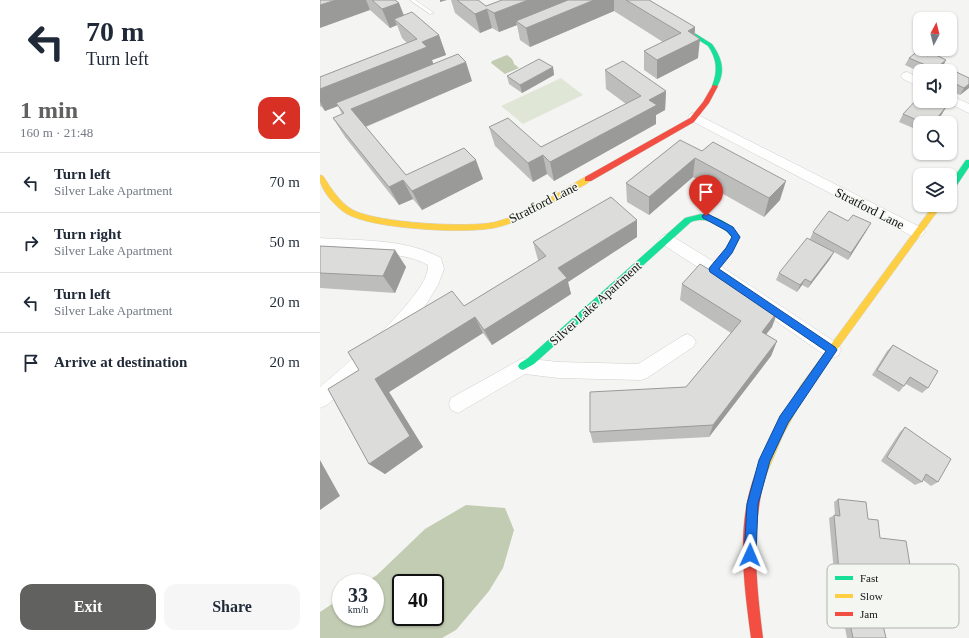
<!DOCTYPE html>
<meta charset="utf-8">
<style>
body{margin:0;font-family:"Times New Roman",serif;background:#f6f6f7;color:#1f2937;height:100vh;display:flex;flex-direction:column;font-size:15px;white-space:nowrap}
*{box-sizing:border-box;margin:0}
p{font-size:13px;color:#747a83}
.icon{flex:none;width:22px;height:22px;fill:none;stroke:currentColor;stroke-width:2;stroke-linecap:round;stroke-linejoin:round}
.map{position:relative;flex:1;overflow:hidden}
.details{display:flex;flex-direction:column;background:#fff;width:320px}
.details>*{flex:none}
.top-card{background:#fff;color:#1f2937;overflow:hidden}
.needle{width:26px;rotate:7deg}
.tools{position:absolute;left:593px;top:12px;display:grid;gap:8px}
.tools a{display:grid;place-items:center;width:44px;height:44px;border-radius:8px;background:#fff;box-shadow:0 1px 3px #0004;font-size:20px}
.speed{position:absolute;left:12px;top:574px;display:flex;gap:8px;font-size:20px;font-weight:700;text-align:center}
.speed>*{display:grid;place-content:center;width:52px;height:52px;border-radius:50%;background:#fff;box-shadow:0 1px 3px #0004;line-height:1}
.speed small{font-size:10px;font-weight:400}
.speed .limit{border:2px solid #111;border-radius:6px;background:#fff;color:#111}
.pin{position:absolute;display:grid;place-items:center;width:34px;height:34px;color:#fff;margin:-41px -17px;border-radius:50% 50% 50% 0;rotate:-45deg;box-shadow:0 0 4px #0007}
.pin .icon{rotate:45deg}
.me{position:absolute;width:44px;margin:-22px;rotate:1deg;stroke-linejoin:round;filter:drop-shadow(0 0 3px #0008)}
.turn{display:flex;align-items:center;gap:14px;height:84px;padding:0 20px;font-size:18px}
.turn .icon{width:52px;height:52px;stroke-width:2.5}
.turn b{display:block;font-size:28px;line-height:34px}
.round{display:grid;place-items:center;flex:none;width:42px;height:42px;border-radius:12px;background:#f6f6f7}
.head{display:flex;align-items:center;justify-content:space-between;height:68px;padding:0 20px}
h1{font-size:24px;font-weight:700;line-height:30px;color:#616260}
.cta{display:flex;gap:8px;margin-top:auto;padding:8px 20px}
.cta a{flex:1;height:46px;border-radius:12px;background:#616260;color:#fff;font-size:16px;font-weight:700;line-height:46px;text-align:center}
.cta a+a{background:#f6f6f7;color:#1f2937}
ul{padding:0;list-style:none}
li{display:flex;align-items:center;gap:12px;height:60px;padding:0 20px;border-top:1px solid #e0e1e3}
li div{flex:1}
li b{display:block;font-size:15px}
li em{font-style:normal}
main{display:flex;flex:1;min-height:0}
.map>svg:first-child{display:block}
.green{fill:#e0e6d5}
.water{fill:#c2ccb2;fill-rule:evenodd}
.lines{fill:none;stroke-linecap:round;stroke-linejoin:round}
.lane-casing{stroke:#d0d0ce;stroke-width:1}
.street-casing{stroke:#d0d0ce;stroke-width:1}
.fast-casing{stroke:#d0d0ce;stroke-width:1}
.slow-casing{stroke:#d0d0ce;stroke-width:1}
.jam-casing{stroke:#d0d0ce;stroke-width:1}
.lane{fill:#fdfefd;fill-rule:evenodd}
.street{fill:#fdfefd;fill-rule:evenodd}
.fast{fill:#16e098;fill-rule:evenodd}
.slow{fill:#ffcf43;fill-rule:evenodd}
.jam{fill:#f24e42;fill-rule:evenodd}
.wall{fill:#bdbebc}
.shaded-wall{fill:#9a9b99}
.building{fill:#dcdddb;stroke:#9a9b99}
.route{fill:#1a73e8;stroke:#114b97}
.labels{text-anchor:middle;stroke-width:3;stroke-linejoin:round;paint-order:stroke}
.street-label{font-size:13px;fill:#121311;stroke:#f4f6f1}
.key{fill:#f4f6f1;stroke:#b0b2ae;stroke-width:1}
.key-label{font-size:11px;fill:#121311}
</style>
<main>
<section class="details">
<div class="top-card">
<div class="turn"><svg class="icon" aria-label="left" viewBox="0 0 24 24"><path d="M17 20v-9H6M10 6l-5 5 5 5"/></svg><div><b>70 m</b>Turn left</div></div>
</div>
<div class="head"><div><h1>1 min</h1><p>160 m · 21:48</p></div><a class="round" style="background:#d93025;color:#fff"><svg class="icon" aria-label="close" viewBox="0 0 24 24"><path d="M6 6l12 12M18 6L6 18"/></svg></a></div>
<ul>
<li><svg class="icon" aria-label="left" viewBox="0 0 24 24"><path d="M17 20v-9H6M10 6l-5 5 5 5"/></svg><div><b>Turn left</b><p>Silver Lake Apartment</p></div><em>70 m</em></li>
<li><svg class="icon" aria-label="right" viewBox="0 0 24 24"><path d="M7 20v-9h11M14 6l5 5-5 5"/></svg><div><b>Turn right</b><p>Silver Lake Apartment</p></div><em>50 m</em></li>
<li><svg class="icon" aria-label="left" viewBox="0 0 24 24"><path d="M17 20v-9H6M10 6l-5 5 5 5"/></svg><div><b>Turn left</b><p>Silver Lake Apartment</p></div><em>20 m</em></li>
<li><svg class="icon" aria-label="arrive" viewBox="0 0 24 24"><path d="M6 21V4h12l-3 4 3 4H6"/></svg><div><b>Arrive at destination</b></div><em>20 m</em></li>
</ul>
<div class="cta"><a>Exit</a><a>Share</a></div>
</section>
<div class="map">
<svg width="649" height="638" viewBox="0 0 649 638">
<rect width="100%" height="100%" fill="#f4f5f2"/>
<polygon class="green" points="241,78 263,95 203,124 181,106"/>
<g class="water">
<path d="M187,55C191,58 193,59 194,64L199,68L185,74L171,63L172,61Z"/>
<path d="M146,505L185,508L194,530L183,568L169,591L136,630L122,638H0V612L21,598V617H55V583H44L57,575L105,529ZM81,583H115V617H81Z"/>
</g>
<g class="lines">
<g class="lane-casing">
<polygon id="lane" points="90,0 95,0 114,13 110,14"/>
</g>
<g class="street-casing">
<g id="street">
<polygon points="587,72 600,78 600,87 583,79 581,76 583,73"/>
<polygon points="630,95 649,104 649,113 626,102 630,101"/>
<polygon points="374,113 602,228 605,232 602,236 597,238 592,236 370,120 368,117 370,114"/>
<polygon points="347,234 352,236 399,265 518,344 521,350 518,356 512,358 506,356 387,273 342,244 339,240 342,236"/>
<path d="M0,238C39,241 85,238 121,258L124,269L118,285L99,316L35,380L7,405L0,408V387C22,368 111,294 108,265C82,250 30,252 0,250Z"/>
<polygon points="367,334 373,337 376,342 373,347 327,378 321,380 238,378 205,374 138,413 131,410 129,404 131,398 203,358 238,362 318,364 361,337"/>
</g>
</g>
<g class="fast-casing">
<g id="fast">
<path d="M315,0H322L392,44C402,58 406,71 397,87L392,86C398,71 397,59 388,46Z"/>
<polygon points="646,160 649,160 649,167 633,191 630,192 630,183"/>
<path d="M381,214C397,216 411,223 420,237L412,252L396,271H390L389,269L406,248L412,237C401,225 387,216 371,222L214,364L203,370L200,369L198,366L200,363L208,358L365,218Z"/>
</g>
</g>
<g class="slow-casing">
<g id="slow">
<path d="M0,175L3,176C11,188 20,203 33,210C58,223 148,228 175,222C207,214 237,193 265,177H271L272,179C267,185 258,188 251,192C227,206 202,222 174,228C144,234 53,229 27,214C17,208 5,195 1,184C0,182 0,178 0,175Z"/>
<polygon points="614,205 622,205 487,391 463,435 444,480 440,481 436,480 435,476 455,428 481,385"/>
</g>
</g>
<g class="jam-casing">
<g id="jam">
<polygon points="393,85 398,86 389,103 374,122 271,181 265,181 265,177 370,118 383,102"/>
<path d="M440,471L444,472L445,476C431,532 436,582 443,638H431C424,585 415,523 436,472Z"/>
</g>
</g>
<use href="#lane" class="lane"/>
<use href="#street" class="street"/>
<use href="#fast" class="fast"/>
<use href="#slow" class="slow"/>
<use href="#jam" class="jam"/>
</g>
<g class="wall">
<polygon points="0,0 75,0 79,3 84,15 119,35 126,55 112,60 113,64 152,81 46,127 86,175 163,179 102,210 93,199 79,205 25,137 13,118 22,114 18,106 5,111 1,106 0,107 0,77 87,43 82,38 77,25 70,28 50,10"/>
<polygon points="131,0 158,0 166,6 182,0 329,0 375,27 375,35 378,58 337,79 324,70 324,51 343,42 294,11 210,47 200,40 197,25 179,32 172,28 160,33 135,13"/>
<polygon points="608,56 626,60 622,68 618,71 600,71 600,72 585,65 589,58"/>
<polygon points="233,67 234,75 202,93 189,84 187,76"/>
<polygon points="285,70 346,91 345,110 336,115 336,124 234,181 227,174 213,182 175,146 169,127 221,147 306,104 286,89"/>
<polygon points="630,71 649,78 649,87 640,95 630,91"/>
<polygon points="626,107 622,114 615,123 600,123 600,131 579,122 583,114"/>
<polygon points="360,140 460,200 444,217 373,177 329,215 307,202 306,183"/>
<polygon points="547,230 528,260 514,252 510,259 488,288 482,285 477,292 456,280 459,273 490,239 493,232"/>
<polygon points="317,237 248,282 251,294 172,345 163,333 69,392 103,447 65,474 49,464 8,389 218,261 218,260 213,242"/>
<polygon points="0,246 75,250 86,267 75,293 0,288"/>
<polygon points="362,284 452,327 446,334 457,341 451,356 389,437 273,443 270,432 366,387 411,333 360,300"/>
<polygon points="573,345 608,388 602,393 586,384 584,386 579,392 552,375 567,351"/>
<polygon points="585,427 618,482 611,486 603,480 602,482 595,485 561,461 580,432"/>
<polygon points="518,499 548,519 560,538 596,602 589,603 516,594 509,518 515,515 514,502"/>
<polygon points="560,612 566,638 527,638 522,613"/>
</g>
<g class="shaded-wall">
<polygon points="16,0 46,0 50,10 0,28 0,5"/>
<polygon points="120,0 127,0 120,2"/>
<polygon points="208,0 258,0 196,21 197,25 179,32 174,13"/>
<polygon points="274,0 294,0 294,11 210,47 206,28"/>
<polygon points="79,3 86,22 74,19 77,25 70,28 62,9"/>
<polygon points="167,9 172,28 160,33 155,14"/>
<polygon points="375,27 374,41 380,39 378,58 337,79 337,60 368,31"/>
<polygon points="119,35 126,55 112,60 114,66 16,103 18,106 5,111 0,102 0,89 102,42"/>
<polygon points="626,60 622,68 618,71 614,71 615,69"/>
<polygon points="146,62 152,81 42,128 31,109"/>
<polygon points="233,67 234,75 202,93 200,85"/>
<polygon points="649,84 649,88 640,95 644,88"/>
<polygon points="346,91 345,110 336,115 336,124 234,181 230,162 329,100"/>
<polygon points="626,107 622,114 615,123 613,123"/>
<polygon points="223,155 227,174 213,182 208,163"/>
<polygon points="375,158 373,177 329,215 329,197"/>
<polygon points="156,160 163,179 102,210 92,191"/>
<polygon points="83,180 93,199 79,205 69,187"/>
<polygon points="466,181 460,200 444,217 449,198"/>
<polygon points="317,220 317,237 248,282 251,294 172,345 164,330 238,268"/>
<polygon points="551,223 547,230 528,260 531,253"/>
<polygon points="75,250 86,267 75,293 63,276"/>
<polygon points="514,252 510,259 488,288 491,282"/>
<polygon points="485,279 482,285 477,292 480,285"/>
<polygon points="458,311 452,327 436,347 442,332"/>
<polygon points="155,317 163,333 69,392 103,447 65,474 49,464 55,379"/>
<polygon points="457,341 451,356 389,437 393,425"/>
<polygon points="0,460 20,496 0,510"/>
</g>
<g class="building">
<polygon points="0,0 16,0 0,5"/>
<polygon points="52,0 75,0 79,3 62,9"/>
<polygon points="137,0 158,0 166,6 182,0 208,0 174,13 167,9 155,14"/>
<polygon points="248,0 274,0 206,28 196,21"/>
<polygon points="306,0 329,0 375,27 368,31 380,39 337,60 324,51 361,33"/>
<polygon points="92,12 119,35 102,42 107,47 0,89 0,77 97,39 74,19"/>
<polygon points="598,51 608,56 612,53 626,60 615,69 589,58"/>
<polygon points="138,54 146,62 31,109 86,175 144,148 156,160 92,191 83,180 69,187 13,118 24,113 16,103"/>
<polygon points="219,59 233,67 200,85 187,76"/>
<polygon points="303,61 346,91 329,100 337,105 230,162 223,155 208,163 169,127 188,118 221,147 321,96 285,70"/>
<polygon points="630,69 649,78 649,84 644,88 630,81 630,71 628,71"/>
<polygon points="600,96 600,101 612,101 626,107 613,123 604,123 583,114"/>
<polygon points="360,140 382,151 393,142 466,181 449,198 375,158 329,197 306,183"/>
<polygon points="291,197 317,220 238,268 247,278 164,330 155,317 55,379 90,436 49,464 8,389 39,370 28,352 132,291 144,306 226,256 213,242"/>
<polygon points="509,211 528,221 533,215 551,223 531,253 493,232"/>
<polygon points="487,238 514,252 491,282 485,279 480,285 459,273"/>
<polygon points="0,246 75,250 63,276 0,273"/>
<polygon points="380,264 458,311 442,332 457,341 393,425 270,432 270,392 366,387 421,321 362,284"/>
<polygon points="573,345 618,371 608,388 590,377 584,386 557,370"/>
<polygon points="585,427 631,459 618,482 606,474 602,482 567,457"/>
<polygon points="518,499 546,502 548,519 558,520 560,538 586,541 596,602 521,593 514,515 520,516"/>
<polygon points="560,612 566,638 533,638 528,613"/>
</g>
<polygon class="route" points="386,213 413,227 420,237 412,253 399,269 515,347 517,350 468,423 450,461 438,504 436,555 434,559 430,561 426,559 424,555 427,504 439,460 460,416 506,351 390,272 389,269 390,267 406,248 412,237 407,231 383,218 382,216"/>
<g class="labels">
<g class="street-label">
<text transform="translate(223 202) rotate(-27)" y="5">Stratford Lane</text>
<text transform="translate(550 208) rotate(27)" y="5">Stratford Lane</text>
<text transform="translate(275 303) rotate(-42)" y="5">Silver Lake Apartment</text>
</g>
</g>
<rect x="507" y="564" width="132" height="64" rx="6" class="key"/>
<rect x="515" y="576" width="18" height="4" fill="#16e098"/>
<rect x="515" y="594" width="18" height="4" fill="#ffcf43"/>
<rect x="515" y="612" width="18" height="4" fill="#f24e42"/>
<g class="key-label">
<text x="540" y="582">Fast</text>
<text x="540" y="600">Slow</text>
<text x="540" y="618">Jam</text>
</g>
</svg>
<div class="tools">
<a><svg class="needle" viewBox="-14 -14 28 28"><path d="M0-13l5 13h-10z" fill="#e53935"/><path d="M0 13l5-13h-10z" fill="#747a83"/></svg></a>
<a><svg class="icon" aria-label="sound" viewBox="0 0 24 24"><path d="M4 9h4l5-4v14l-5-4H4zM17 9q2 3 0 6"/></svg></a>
<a><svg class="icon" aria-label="search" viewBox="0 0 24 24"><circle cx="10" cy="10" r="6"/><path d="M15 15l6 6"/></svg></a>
<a><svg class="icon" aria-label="layers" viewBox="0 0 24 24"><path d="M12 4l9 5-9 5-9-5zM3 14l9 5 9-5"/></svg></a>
</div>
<div class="speed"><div>33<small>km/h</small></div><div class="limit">40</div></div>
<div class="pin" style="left:386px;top:216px;background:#d93025"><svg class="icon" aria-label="arrive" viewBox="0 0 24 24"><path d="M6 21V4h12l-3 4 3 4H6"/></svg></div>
<svg class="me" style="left:430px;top:555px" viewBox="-20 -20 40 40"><path d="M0-17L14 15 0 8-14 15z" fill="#1a73e8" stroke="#fff" stroke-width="4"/></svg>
</div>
</main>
